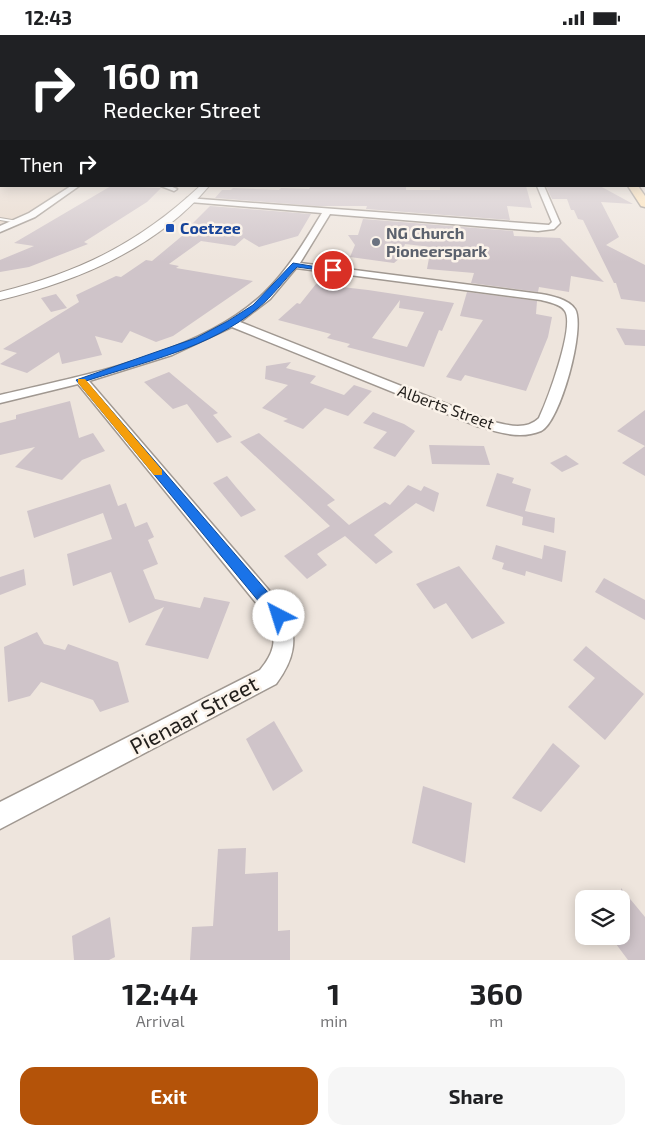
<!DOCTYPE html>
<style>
body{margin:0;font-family:"Exo 2",sans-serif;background:#f6f6f6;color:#202124;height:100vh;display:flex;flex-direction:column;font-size:19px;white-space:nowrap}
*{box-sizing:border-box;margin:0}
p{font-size:16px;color:#757577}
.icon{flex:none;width:28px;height:28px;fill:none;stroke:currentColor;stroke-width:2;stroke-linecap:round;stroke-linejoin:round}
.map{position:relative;height:925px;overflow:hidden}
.drawer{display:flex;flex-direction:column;background:#fff;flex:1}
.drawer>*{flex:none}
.banner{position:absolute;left:0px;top:0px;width:645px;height:152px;box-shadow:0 2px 12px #0003;background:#202124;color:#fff;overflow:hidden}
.tools{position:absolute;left:575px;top:855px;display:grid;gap:10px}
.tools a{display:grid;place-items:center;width:55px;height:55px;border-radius:10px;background:#fff;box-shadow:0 2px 12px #0003;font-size:25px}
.pin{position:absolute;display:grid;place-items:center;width:42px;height:42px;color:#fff;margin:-21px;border:2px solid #fff;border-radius:50%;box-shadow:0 1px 5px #0007}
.me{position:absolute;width:55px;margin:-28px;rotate:320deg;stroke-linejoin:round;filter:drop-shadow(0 0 4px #0008)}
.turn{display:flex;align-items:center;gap:18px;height:105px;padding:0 20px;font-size:22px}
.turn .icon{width:65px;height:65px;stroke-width:2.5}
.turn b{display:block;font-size:35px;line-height:42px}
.then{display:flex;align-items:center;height:48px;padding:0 20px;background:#0003;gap:10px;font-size:19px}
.eta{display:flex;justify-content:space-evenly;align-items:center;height:85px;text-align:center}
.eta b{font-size:30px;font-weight:700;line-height:35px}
.cta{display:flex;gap:10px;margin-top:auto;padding:10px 20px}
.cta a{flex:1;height:58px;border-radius:15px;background:#b45309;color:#fff;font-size:20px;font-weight:700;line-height:58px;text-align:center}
.cta a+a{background:#f6f6f6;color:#202124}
.status{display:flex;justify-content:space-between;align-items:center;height:35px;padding:0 25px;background:#fff;direction:ltr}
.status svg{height:14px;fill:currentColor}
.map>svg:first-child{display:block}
.built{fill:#e7d8cb}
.building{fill:#cfc4c9;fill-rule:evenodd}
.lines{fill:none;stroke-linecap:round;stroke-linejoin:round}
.service-casing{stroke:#a09891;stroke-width:2}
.pedestrian-casing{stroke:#a09891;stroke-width:3}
.minor-casing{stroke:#a09891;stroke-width:3}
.tertiary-casing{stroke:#a09891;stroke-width:2}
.secondary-casing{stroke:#a09891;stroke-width:3}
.service{fill:#fff;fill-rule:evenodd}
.pedestrian{fill:#fff;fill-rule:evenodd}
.minor{fill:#fff;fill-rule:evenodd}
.tertiary{fill:#fff;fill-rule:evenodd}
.secondary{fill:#fee3b8;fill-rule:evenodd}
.route{fill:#1a73e8;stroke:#114b97}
.slow{fill:#f59e0b}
.transit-dot{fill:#1a4fb4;stroke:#fbf3ea;stroke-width:2}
.worship-dot{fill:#6b7280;stroke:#fbf3ea;stroke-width:2}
.labels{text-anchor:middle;stroke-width:5;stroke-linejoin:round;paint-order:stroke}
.far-transit-label{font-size:16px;font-weight:bold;fill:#164399;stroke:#fbf3ea;text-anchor:start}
.far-worship-label{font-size:16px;font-weight:bold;fill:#5b616d;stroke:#fbf3ea;text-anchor:start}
.far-street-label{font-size:16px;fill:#221f1c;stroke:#fbf3ea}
.near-street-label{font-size:22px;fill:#221f1c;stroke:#fbf3ea}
</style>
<div class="status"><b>12:43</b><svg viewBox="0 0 49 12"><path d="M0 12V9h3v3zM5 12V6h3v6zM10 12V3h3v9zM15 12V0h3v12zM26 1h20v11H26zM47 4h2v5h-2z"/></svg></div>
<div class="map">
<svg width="645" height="925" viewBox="0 0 645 925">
<rect width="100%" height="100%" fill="#eee5dd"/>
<polygon class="built" points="0,97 1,151 70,151 32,176 0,189"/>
<g class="building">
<polygon points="111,151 161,153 147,167 84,207 88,209 29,232 0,237 0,225 34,211 14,208"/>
<polygon points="311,151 406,151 406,155 440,155 440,151 526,151 532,173 507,171 510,185 366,174 367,171 316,171 215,163 222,155 231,155 233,153 279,155 281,153 309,154"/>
<polygon points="546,151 600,151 633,169 601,167 619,202 606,210 645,230 645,267 621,264 616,248 614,248 583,185 578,184 574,175 571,175 567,164 552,164"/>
<polygon points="210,171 311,179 298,201 259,212 244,203 235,211 201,206 169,229 179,231 176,233 253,246 173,301 156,307 130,296 122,308 95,301 102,320 62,329 59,317 27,338 0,329 17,318 3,314 79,267 76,260 116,241 121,242 146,225 152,226 194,191 191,190"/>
<polygon points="363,184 513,196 514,201 560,203 604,247 571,241 569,257 539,252 538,257 471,248 474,238 427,234 431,212 405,209 400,223 394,228 350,222 355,210 348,200 358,200"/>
<path d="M316,249L368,255L454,268L442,296L439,295L424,332L347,312L350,309L327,303L331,299L278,285L297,268L300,269ZM400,265L399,273L424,277L407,312L372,303Z"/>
<polygon points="467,257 537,266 536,279 552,282 548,302 526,356 465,340 461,346 446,342 483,285 460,281"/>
<polygon points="56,259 67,273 51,277 41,263"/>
<polygon points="616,293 645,295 645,311 625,310"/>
<polygon points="291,327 286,333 316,341 310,348 344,360 354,350 372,356 348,381 325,373 303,394 283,386 288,384 262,373 288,350 265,344 266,331"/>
<polygon points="169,337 218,378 213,380 232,402 217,408 187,369 173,374 144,347"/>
<polygon points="70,366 79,403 93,398 105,416 82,425 62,445 15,432 35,412 0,420 0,388 16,384 16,380"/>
<polygon points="645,375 645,441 622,428 645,411 617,396"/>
<polygon points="373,377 404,389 415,396 395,422 373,413 387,397 363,388"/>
<polygon points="259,398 335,465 327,470 349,490 385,467 390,470 408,450 421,456 424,451 439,458 434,477 416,468 374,500 393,517 376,529 345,501 317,519 327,530 307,544 284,521 330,491 240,407"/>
<polygon points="429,410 484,411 490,430 432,429"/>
<polygon points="566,420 579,429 562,437 550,428"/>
<polygon points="497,438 514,443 512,448 531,454 525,476 555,483 554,498 522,490 523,482 486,471"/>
<polygon points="227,441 236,452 256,475 241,482 213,448"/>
<polygon points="110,449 118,471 126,468 135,492 147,487 154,502 148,505 158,529 143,535 155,564 200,573 204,562 230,567 208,624 145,610 164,572 129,588 111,537 73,551 67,519 112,504 103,478 34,503 27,476"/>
<polygon points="496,510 542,524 544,510 566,516 562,547 526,536 525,541 502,534 504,528 492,524"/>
<polygon points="459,531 505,588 472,604 446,568 434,574 416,549"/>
<polygon points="24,534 26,550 0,560 0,542"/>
<polygon points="604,543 645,565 645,585 595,557"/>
<polygon points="37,597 44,609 65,615 68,609 118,627 129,667 100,677 93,665 41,647 30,661 8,667 4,612"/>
<polygon points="586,611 644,659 605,705 568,672 595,643 573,625"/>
<polygon points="274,686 303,736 273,756 246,704"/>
<polygon points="553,708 580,731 541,777 512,763"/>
<polygon points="423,751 472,768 465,828 412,808"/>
<polygon points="246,813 245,839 278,837 278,896 290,895 290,925 190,925 192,892 213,891 218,814"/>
<polygon points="621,853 645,882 645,925 628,925 610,901 621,901"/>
<polygon points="110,882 115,922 109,925 74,925 72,901"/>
</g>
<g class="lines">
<g class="service-casing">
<polygon id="service" points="0,183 18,186 20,187 18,188 0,185"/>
</g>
<g class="pedestrian-casing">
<polygon id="pedestrian" points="161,151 170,151 177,154 174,156"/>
</g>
<g class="minor-casing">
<g id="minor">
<polygon points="71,151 79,151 35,182 0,197 0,191 29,178"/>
<path d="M537,151H544L560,188L554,194L538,196L330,179L300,228L541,259C552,261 568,264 575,274C586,292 560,388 541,396C520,405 497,397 477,391L232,292L172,320L89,346L286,575C299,604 294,625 276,649L0,794V767L260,635C274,618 277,606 270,585L78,349L0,368V360C82,341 203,318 264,258C288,235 305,206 322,178L190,167H187V163L549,190L552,187ZM296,233L541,265C548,267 561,269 565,276C575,292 547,366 539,383C525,397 503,389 487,385L240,287L270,264Z"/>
</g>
</g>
<g class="tertiary-casing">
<path id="tertiary" d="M200,151H209C156,214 77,246 0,265V257C80,237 139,208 200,151Z"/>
</g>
<g class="secondary-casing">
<polygon id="secondary" points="628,151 638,151 645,161 645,172 641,171"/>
</g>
<use href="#service" class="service"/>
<use href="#pedestrian" class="pedestrian"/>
<use href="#minor" class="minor"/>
<use href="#tertiary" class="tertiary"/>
<use href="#secondary" class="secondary"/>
</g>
<linearGradient id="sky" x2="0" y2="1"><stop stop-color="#76aedd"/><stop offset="0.43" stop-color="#f7f3f0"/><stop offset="1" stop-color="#f7f3f0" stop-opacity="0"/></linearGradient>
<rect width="645" height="227" fill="url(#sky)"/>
<path class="route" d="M293,228L336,235L333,237L297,232C284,245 272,262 258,273C210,313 144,327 86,346L284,576L286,581L284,585L279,587L274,585L76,345L196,303L228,286L253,270Z"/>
<polygon class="slow" points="78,344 85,344 162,435 162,440 154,440 78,348"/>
<rect class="transit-dot" x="165" y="188" width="10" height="10" rx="2.5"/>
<circle class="worship-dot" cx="376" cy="207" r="5"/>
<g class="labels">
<g class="far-transit-label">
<text x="180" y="199">Coetzee</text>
</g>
<g class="far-worship-label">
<text x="386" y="204">NG Church<tspan x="386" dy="18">Pioneerspark</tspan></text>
</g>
<g class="far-street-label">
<text transform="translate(446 372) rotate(20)" y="6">Alberts Street</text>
</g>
<g class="near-street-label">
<text transform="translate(194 680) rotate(-28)" y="8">Pienaar Street</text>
</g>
</g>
</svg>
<div class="tools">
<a><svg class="icon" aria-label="layers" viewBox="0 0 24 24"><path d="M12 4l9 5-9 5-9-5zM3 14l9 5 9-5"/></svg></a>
</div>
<div class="pin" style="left:333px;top:235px;background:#d93025"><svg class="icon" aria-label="arrive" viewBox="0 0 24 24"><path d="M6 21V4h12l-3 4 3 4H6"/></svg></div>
<svg class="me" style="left:279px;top:581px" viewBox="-20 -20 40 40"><circle r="19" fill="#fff"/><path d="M0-13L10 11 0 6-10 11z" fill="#1a73e8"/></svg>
<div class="banner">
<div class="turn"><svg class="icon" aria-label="right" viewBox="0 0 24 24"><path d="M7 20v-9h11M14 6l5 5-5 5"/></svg><div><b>160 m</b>Redecker Street</div></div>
<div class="then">Then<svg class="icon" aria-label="right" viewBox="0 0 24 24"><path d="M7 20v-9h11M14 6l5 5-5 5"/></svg></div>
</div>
</div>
<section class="drawer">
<div class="eta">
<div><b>12:44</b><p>Arrival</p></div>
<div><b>1</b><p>min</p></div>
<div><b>360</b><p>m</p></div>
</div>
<div class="cta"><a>Exit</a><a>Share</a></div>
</section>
